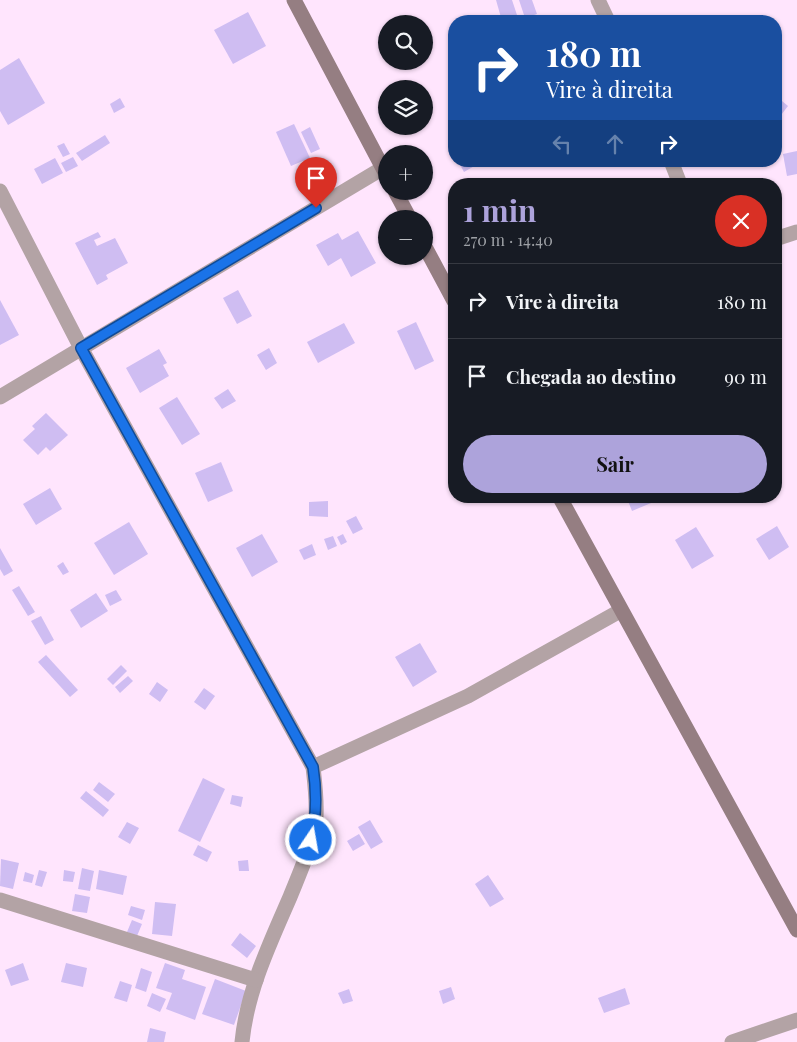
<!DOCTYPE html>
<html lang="pt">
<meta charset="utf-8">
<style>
body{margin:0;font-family:"Playfair Display",serif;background:#242831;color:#f1f3f6;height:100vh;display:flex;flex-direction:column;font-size:19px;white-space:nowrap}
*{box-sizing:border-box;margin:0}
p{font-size:16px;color:#9ea1a6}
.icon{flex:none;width:28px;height:28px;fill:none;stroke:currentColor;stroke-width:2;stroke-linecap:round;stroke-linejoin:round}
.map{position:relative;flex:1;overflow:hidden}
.sheet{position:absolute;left:448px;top:178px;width:334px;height:325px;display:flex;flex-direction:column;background:#171b24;border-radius:20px;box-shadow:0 1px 4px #0004}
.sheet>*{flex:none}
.hud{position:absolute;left:448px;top:15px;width:334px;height:152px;border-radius:20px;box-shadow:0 1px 4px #0004;background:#1a4fa0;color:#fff;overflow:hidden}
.buttons{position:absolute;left:378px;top:15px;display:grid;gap:10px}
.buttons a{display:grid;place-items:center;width:55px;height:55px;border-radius:50%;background:#171b24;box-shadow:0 1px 4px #0004;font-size:25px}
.pin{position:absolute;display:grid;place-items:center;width:42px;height:42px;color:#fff;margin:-51px -21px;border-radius:50% 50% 50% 0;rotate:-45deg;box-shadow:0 0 5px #0007}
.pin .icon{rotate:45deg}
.me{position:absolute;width:55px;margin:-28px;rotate:12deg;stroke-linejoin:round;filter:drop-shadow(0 0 4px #0008)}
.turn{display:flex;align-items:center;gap:18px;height:105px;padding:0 15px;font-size:22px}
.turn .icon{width:65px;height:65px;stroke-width:2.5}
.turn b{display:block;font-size:35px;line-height:42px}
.lanes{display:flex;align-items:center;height:48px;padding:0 15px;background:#0003;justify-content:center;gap:25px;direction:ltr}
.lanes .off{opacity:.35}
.round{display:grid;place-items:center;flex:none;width:52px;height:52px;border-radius:26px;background:#242831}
.overview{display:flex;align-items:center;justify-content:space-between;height:85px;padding:0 15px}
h1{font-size:30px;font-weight:700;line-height:38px;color:#ada3db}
.action{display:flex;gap:10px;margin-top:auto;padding:10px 15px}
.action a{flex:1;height:58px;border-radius:30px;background:#ada3db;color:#111;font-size:20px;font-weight:700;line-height:58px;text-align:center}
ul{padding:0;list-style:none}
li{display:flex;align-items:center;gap:15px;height:75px;padding:0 15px;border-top:1px solid #363941}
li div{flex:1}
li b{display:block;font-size:19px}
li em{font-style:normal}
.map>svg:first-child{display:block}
.building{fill:#cfbdf2}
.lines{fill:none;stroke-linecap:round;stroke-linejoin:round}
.street{stroke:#b3a3a5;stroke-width:15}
.secondary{stroke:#957e82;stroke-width:15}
.route-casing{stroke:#114b97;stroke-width:12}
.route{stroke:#1a73e8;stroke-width:9}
</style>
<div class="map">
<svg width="797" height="1042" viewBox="0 0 797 1042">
<rect width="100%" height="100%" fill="#ffe5fd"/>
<g class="building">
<polygon points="496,0 512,0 519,21 502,21"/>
<polygon points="519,0 532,0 537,14 525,18"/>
<polygon points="248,12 266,46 233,64 214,30"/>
<polygon points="19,58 45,103 8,125 0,111 0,70"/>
<polygon points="120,98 125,107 114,113 110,104"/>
<polygon points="782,101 788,106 778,119 775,117 775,110"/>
<polygon points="294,124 310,158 291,166 276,132"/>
<polygon points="310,127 320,149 311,153 301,132"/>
<polygon points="105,135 110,143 82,161 76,153"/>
<polygon points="64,143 70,154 63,157 57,146"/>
<polygon points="797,151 797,174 787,176 783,154"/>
<polygon points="73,157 78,166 66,172 61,163"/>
<polygon points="55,158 63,173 42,184 34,169"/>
<polygon points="458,161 483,161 464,172"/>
<polygon points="358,231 376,263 351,277 341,258 328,266 316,245 338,233 342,240"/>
<polygon points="98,232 101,237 94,240 97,246 115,238 128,263 106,275 108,279 97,285 75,243"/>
<polygon points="238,290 252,316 237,324 223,298"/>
<polygon points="0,300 19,335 0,345"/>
<polygon points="416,322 434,361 415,370 397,331"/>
<polygon points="344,323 355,343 318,363 307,342"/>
<polygon points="269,348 277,363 266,370 257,355"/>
<polygon points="159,349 167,363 163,365 169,376 140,393 126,368"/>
<polygon points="228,389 236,401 222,409 214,398"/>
<polygon points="177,397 200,434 182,445 159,408"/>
<polygon points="46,413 68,435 50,451 46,447 38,455 23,440 35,429 32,426"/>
<polygon points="221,462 233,491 208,502 195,473"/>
<polygon points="50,488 62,509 36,525 23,504"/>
<polygon points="626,496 662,496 663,498 632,511"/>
<polygon points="328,501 328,517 309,516 309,502"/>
<polygon points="356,516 363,529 353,534 346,521"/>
<polygon points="129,522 148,554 114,575 94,543"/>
<polygon points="777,526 789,547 769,560 756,539"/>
<polygon points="696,527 714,556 692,569 675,540"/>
<polygon points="262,534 278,562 252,577 236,548"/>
<polygon points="343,534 347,542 341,545 337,537"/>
<polygon points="333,536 337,546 328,550 324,539"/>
<polygon points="312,544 316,555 304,560 299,550"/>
<polygon points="0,548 13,571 4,576 0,569"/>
<polygon points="63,562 69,572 63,575 57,566"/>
<polygon points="19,586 35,612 28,616 12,590"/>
<polygon points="116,590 122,600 110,606 105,595"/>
<polygon points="96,593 108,611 81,628 70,610"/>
<polygon points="41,616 54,640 45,645 31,621"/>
<polygon points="420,643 437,672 413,687 395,657"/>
<polygon points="46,655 78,690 70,697 38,662"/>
<polygon points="121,665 127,671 113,685 107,679"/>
<polygon points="128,676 133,681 120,693 115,687"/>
<polygon points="157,682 168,690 160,702 149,694"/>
<polygon points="204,688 215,696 205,710 194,702"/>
<polygon points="203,778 225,789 200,842 178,831"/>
<polygon points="99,782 115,794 108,802 93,790"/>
<polygon points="86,791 109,810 103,817 80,798"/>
<polygon points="232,795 243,797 241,807 230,804"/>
<polygon points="370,820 383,842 371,849 358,827"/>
<polygon points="127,822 139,828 130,844 118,837"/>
<polygon points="359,834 365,844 353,851 347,841"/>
<polygon points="198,845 212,852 207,862 193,855"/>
<polygon points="1,859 19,863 13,889 0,886"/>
<polygon points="248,860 249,871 239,871 238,861"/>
<polygon points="82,868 94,871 90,891 78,889"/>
<polygon points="39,870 47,872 42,887 35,885"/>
<polygon points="64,870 75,872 73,882 63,881"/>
<polygon points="99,870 127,876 123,895 96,889"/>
<polygon points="25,872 34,875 32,883 23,881"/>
<polygon points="488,875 504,899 490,907 475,884"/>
<polygon points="75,894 90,897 87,913 72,911"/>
<polygon points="155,902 176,904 172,936 152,934"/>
<polygon points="131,906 145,910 142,920 128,915"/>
<polygon points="132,920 142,924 137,936 127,932"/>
<polygon points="240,933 256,946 247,958 231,945"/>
<polygon points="23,963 29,980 11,986 5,970"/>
<polygon points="66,963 87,968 83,987 61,982"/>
<polygon points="165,963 185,970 182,979 206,987 195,1020 166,1009 172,993 156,988"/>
<polygon points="141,968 152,972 146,992 135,988"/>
<polygon points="215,979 246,991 234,1025 202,1014"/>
<polygon points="120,981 132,985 127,1002 114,998"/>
<polygon points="451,987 455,999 443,1004 439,991"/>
<polygon points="625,988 630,1004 604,1013 598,998"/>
<polygon points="349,989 353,1001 343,1004 338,993"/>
<polygon points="152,993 166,999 160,1012 147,1006"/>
<polygon points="150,1028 166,1032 164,1042 147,1042"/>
</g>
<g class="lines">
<g class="street">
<polyline points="598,0 608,21"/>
<polyline points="671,161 680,184"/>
<path d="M0,191L81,348L313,767C315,784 317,800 316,817C313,844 300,872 290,897C270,943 247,991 242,1042"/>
<polyline points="775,239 797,232"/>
<polyline points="0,397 383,168"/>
<polyline points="313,767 468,696 620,611"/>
<polyline points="0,900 256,980"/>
<polyline points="732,1042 797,1020"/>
</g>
<g class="secondary">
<polyline points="294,0 386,174"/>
<polyline points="395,191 410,219"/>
<polyline points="424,245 454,301"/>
<polyline points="559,496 797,930"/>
</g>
</g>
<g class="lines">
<g class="route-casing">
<path id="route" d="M311,840C317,815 317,793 313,767L81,348L316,208"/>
</g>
<use href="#route" class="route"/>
</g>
</svg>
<div class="buttons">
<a><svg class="icon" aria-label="search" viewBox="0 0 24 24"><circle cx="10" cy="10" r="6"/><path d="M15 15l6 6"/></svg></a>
<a><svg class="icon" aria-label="layers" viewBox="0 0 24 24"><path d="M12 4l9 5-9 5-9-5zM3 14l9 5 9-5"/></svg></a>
<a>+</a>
<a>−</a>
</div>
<div class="pin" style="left:316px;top:208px;background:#d93025"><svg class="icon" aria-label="arrive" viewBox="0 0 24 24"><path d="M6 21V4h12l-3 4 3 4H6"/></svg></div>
<svg class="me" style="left:311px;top:840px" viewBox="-20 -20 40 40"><circle r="17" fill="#1a73e8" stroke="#fff" stroke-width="3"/><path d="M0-11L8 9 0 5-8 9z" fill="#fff"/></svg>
<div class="hud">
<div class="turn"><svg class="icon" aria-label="right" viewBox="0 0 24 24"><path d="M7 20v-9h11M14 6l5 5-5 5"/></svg><div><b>180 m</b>Vire à direita</div></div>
<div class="lanes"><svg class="icon off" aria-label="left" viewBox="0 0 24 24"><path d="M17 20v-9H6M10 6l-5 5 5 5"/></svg><svg class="icon off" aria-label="ahead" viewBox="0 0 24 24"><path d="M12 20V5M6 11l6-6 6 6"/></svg><svg class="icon" aria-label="right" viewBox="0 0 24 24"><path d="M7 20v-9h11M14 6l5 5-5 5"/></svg></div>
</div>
<section class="sheet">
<div class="overview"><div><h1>1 min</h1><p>270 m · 14:40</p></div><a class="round" style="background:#d93025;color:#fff"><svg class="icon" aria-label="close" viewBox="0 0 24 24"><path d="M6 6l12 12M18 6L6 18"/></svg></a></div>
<ul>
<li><svg class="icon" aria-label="right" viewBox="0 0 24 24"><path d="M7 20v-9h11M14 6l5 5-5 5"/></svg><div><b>Vire à direita</b></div><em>180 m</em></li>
<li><svg class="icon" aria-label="arrive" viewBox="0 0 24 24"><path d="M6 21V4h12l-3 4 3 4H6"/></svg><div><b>Chegada ao destino</b></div><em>90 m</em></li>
</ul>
<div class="action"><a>Sair</a></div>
</section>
</div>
